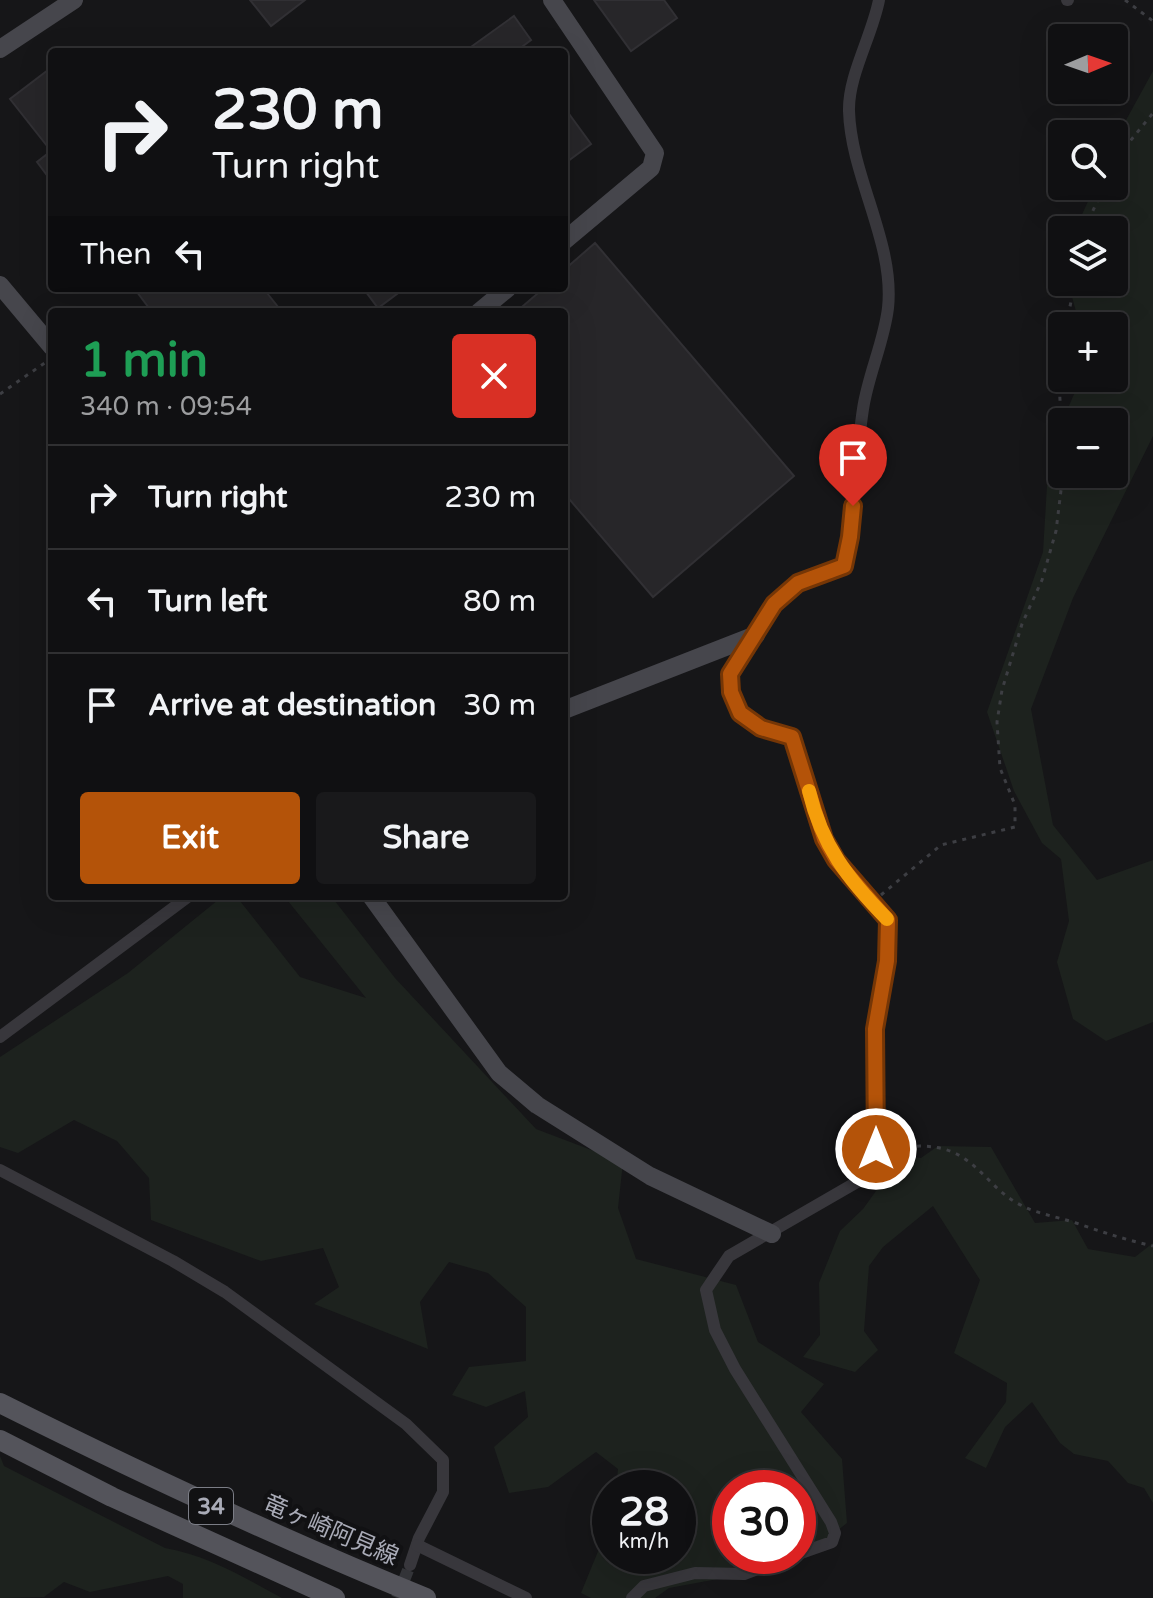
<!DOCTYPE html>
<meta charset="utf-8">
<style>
body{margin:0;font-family:"Varela Round","Noto Sans JP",sans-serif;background:#19191b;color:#f1f3f6;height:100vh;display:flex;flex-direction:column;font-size:30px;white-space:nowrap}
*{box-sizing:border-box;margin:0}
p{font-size:26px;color:#9c9d9f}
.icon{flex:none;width:44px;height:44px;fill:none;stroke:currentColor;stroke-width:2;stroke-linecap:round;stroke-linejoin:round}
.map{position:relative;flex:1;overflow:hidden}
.sheet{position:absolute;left:48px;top:308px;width:520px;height:592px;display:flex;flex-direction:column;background:#101012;border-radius:8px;box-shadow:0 8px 32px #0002,0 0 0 2px #303032}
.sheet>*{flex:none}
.hud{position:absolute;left:48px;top:48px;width:520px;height:244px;border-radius:8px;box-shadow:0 8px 32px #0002,0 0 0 2px #303032;background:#101012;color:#f1f3f6;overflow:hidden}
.needle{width:52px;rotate:88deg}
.fabs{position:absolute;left:1048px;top:24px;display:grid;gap:16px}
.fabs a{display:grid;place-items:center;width:80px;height:80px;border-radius:8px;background:#101012;box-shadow:0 8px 32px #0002,0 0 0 2px #303032;font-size:40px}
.speed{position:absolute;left:592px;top:1470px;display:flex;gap:16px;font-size:40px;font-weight:700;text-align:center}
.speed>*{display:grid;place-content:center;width:104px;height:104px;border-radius:50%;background:#101012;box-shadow:0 8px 32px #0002,0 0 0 2px #303032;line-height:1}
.speed small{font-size:20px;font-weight:400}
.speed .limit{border:12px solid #d22;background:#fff;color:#111}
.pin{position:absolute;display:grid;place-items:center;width:68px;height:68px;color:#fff;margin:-82px -34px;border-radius:50% 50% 50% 0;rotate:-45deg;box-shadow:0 0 8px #0007}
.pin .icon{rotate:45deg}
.me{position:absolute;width:88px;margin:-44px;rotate:0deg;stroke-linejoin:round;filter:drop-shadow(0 0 6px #0008)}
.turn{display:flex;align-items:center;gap:28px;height:168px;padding:0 32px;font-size:36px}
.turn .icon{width:104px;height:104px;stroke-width:2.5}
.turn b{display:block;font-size:56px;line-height:68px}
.then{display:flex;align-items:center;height:76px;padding:0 32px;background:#0003;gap:16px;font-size:30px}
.round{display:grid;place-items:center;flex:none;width:84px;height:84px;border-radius:8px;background:#19191b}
.head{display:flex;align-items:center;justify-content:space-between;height:136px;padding:0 32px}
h1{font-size:48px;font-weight:700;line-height:60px;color:#1e9e55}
.cta{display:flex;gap:16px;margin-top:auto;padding:16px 32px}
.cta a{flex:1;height:92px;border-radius:8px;background:#b45309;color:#fff;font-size:32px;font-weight:700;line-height:92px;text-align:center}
.cta a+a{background:#19191b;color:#f1f3f6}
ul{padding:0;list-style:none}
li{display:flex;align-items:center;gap:24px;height:104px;padding:0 32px;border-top:2px solid #303032}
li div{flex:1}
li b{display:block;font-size:30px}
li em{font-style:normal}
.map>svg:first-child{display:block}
.green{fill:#1d221e;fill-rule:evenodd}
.building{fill:#272629;stroke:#313034;stroke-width:2}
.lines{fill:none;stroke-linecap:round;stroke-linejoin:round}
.street-tunnel{stroke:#333438;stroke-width:12;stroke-dasharray:12 6;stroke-linecap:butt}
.path{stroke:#3d3e43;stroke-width:3;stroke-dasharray:4 6;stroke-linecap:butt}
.street{stroke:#38373c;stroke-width:12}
.secondary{stroke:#46464c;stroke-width:18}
.primary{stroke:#54545b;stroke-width:20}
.route-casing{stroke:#753606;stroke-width:20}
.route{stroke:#b45309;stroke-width:14}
.slow{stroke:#f59e0b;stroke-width:14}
.labels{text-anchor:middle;stroke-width:8;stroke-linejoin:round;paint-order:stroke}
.shield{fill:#111113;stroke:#7b7d86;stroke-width:2}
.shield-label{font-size:22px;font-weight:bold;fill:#a9abb7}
.street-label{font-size:24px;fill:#a9abb7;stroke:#111113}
</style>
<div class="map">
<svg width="1153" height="1598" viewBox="0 0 1153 1598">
<rect width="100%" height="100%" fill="#161618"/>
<g class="green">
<polygon points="1153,71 1153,436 1073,598 1031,709 1053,825 1097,880 1153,860 1153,1022 1106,1041 1073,1019 1057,962 1069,921 1061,859 1042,843 1014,791 987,712 1043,552 1049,453 1062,423 1062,474 1114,474 1114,422 1062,422 1081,378 1114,378 1114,326 1080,326 1068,282 1114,282 1114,230 1075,230 1095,186 1114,186 1114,142"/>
<path d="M223,896H236L300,977L366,998L284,896H331L395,978L536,1129L623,1162L618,1208L636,1259L736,1285L758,1342L824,1384L801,1412L842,1459L847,1523L793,1565L669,1588L655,1598H591L581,1593L610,1522V1556H678V1488H616L618,1469L596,1452L548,1487L509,1493L494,1447L528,1417L525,1391L486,1407L452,1395L469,1367L526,1361V1307L488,1273L449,1262L420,1302L428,1349L314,1304L339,1287L323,1248L261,1261L151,1220L149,1178L117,1141L74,1120L18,1153L0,1147V1057L128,973ZM730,1488H798V1556H730Z"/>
<polygon points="938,1146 991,1147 1035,1223 1072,1220 1088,1249 1135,1257 1153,1243 1153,1503 1144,1488 1128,1483 1108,1461 1074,1454 1060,1443 1032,1402 1005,1427 986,1468 965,1458 1006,1402 1007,1383 954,1353 980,1280 933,1206 883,1247 869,1266 864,1331 878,1350 855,1372 803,1357 820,1335 819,1283 840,1231 863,1209 902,1155 921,1158"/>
<path d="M0,1456L4,1466L165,1548C207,1555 245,1578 282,1598H183V1584L168,1576L90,1592L64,1582L44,1597L0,1598Z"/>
</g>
<g class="building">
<polygon points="250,0 305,0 271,26"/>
<polygon points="594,0 664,0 677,18 631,51"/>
<polygon points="514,16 531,40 515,52 464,52"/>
<polygon points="52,67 52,182 37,162 51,151 10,99"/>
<polygon points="564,107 591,144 564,164"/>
<polygon points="595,243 794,476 653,597 564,493 564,312 516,312 544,288 564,288 564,270"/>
<polygon points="134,288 263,288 282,312 152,312"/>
<polygon points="363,288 405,288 378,308"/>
</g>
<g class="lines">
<polyline class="street-tunnel" points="397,1598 410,1565"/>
<g class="path">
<polyline points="1125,0 1153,21"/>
<polyline points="1114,165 1118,156 1153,113"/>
<polyline points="1087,230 1091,215 1104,186"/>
<polyline points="1066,326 1075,282"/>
<polyline points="1062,357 1059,375 1062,452"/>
<polyline points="0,394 46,362"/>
<polyline points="881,895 941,845 1015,827 1015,805 1000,768 997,722 1002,690 1022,624 1042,580 1056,531 1063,474"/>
<path d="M887,1148C915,1146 941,1142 965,1159C984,1172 997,1192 1017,1203C1036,1214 1055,1216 1076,1223C1102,1232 1126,1240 1153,1246"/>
</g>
<g class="street">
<polyline points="1067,0 1068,0"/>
<polyline points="0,1037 189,896"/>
<polyline points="0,1170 173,1261 225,1292 406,1424 443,1460 443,1492 419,1538 410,1565"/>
<polyline points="417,1545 526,1598"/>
<path d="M798,1554L832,1542L835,1533L831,1522L735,1369L715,1330L706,1290L729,1256L864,1178L876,1152L875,1029L887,961L888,920L836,860L824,839L792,737L761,728L740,713L731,692L730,674L774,604L798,583L844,566C855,514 855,461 863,409C868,375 884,342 888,308C895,243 851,177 849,111C848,76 872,36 879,0"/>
<polyline points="632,1598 644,1586 695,1573 744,1574 793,1556"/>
</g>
<g class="secondary">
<polyline points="552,0 655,153 651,168 564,241"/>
<polyline points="0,49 74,0"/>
<polyline points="0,285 52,347"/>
<polyline points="479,312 508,288"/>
<polyline points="564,710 756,635"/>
<polyline points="371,896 499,1073 537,1105 650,1176 772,1234"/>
</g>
<g class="primary">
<path d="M0,1403C140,1473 281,1539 426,1598"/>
<polyline points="0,1440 112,1497 335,1598"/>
</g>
</g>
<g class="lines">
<g class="route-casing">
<polyline id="route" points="853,506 850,537 844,566 798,583 774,604 730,674 731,692 740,713 761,728 792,737 824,839 836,860 888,920 887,961 875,1029 876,1149"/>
</g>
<use href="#route" class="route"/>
<path class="slow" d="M809,791C822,846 848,879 887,919"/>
</g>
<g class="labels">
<rect class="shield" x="189" y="1488" width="44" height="36" rx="6"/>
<g class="shield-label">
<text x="211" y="1514">34</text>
</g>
<g class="street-label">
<text transform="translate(331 1530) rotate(23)" y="8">竜ヶ崎阿見線</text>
</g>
</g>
</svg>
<div class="fabs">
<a><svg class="needle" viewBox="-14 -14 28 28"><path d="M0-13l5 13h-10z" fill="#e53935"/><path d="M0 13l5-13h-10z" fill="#9c9d9f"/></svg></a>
<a><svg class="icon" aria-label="search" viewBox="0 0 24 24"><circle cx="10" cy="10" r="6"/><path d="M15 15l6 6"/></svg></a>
<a><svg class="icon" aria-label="layers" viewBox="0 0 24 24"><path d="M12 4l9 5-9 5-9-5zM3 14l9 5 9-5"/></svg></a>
<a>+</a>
<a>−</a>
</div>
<div class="speed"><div>28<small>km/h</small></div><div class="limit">30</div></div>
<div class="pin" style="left:853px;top:506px;background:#d93025"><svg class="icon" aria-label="arrive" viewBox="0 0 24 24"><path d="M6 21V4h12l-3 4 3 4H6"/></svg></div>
<svg class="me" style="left:876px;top:1149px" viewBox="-20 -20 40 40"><circle r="17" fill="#b45309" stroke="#fff" stroke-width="3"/><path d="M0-11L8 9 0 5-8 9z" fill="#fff"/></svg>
<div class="hud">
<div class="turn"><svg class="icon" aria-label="right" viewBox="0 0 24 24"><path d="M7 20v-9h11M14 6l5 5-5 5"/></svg><div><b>230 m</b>Turn right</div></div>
<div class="then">Then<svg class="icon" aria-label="left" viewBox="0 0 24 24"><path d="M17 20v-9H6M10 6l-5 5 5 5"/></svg></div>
</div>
<section class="sheet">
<div class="head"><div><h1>1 min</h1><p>340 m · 09:54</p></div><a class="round" style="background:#d93025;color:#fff"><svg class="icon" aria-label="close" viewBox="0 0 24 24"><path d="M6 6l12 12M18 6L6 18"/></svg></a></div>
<ul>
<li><svg class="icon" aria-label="right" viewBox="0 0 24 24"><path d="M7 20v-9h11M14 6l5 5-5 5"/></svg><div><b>Turn right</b></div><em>230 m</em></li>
<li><svg class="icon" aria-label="left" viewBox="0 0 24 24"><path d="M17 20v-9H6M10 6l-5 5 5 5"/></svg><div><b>Turn left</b></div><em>80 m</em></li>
<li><svg class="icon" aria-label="arrive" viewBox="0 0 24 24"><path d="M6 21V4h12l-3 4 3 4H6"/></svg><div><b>Arrive at destination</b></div><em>30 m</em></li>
</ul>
<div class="cta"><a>Exit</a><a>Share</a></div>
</section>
</div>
